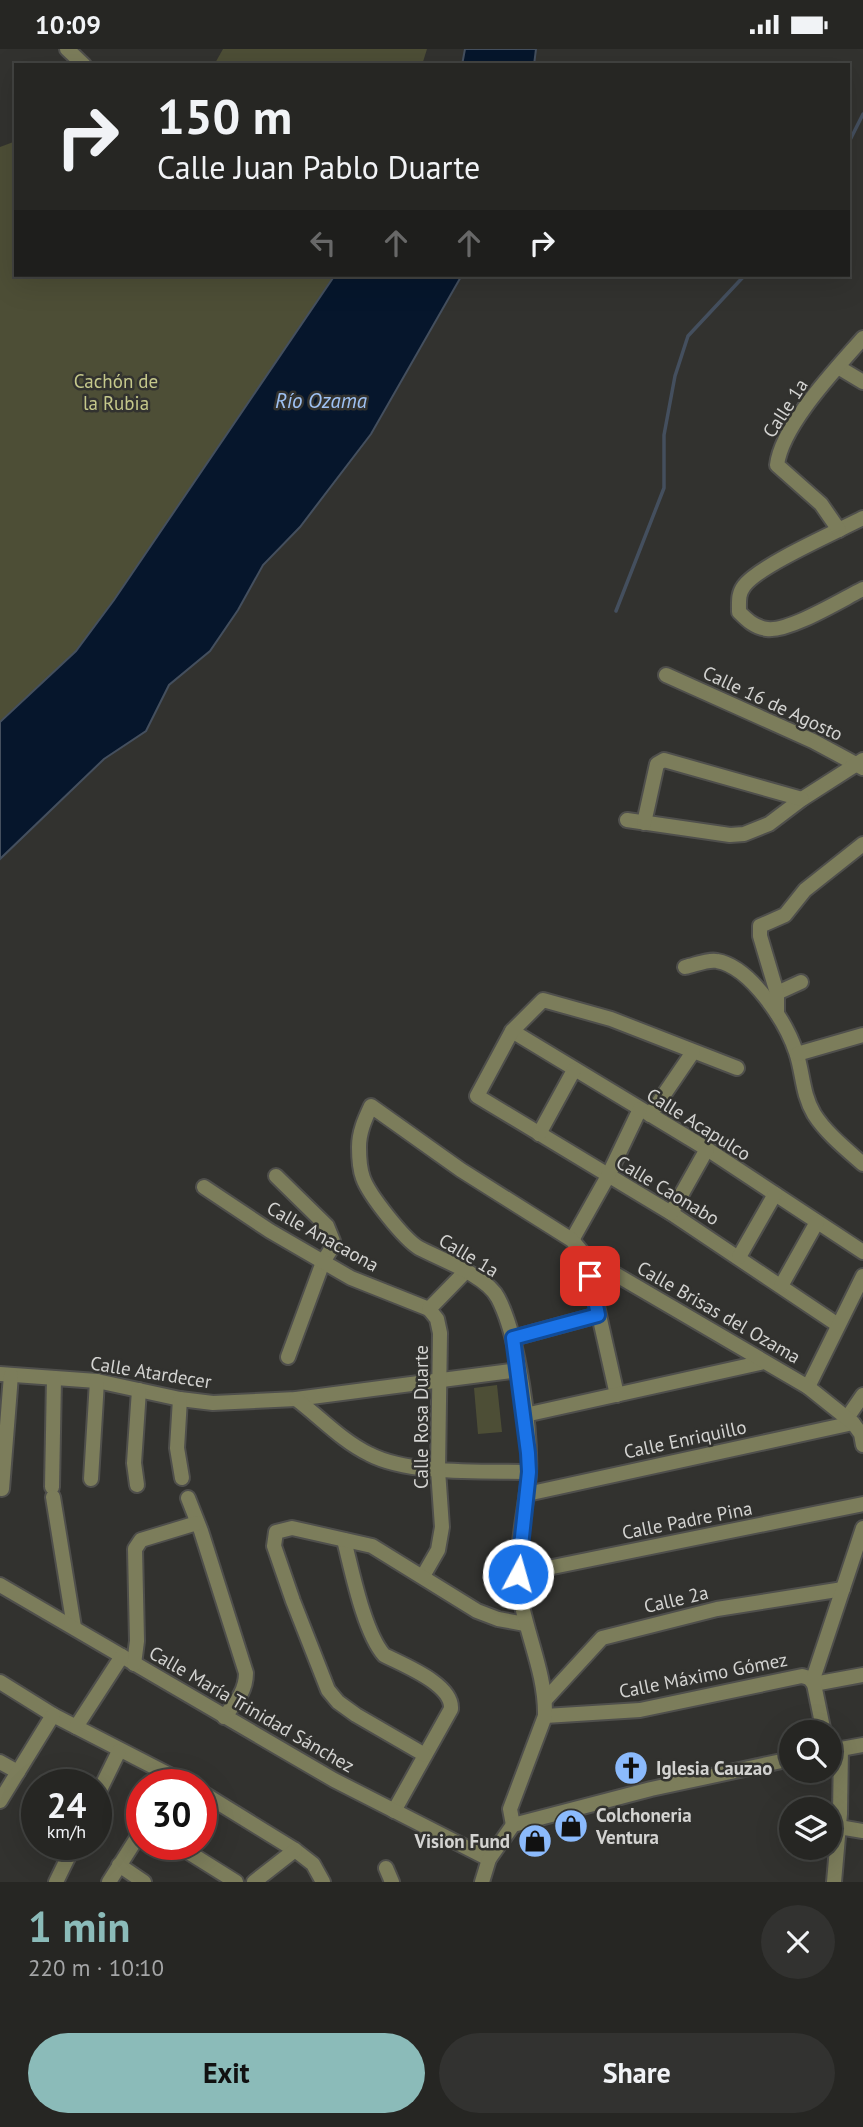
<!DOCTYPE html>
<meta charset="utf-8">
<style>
body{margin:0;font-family:"PT Sans",sans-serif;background:#323230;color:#f1f3f6;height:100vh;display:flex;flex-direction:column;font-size:26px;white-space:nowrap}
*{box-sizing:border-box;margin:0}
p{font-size:23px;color:#a4a5a6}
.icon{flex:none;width:38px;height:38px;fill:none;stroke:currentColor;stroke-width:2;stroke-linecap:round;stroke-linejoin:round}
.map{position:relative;height:1833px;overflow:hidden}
.details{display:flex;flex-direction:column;background:#262623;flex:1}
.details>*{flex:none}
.top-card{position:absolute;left:14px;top:14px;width:836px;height:214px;border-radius:0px;box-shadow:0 7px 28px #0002,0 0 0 2px #424341;background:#262623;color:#f1f3f6;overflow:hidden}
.fabs{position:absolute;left:779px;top:1671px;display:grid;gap:14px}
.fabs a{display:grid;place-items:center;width:63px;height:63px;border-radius:50%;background:#262623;box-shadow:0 7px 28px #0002,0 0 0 2px #424341;font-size:35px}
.speed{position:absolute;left:21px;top:1720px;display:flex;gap:14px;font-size:35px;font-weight:700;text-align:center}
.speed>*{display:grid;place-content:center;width:91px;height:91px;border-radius:50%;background:#262623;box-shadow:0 7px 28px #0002,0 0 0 2px #424341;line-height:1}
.speed small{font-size:18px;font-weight:400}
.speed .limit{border:10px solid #d22;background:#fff;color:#111}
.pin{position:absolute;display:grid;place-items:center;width:60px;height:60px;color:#fff;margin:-30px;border-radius:14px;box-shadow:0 4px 10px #0006}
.me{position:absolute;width:77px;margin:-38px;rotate:6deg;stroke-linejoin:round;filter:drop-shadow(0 0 5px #0008)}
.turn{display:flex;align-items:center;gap:24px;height:147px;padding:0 28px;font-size:32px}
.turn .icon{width:91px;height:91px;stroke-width:2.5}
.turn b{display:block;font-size:49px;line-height:60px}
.lanes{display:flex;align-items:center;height:66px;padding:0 28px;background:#0003;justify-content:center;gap:35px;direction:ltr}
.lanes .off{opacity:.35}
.round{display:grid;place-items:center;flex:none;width:74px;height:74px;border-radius:37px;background:#323230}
.overview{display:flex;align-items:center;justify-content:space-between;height:119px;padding:0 28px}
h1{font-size:42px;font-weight:700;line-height:52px;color:#8bbbb9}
.primary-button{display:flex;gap:14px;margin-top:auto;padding:14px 28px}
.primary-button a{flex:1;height:80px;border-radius:42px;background:#8bbbb9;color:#111;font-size:28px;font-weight:700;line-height:80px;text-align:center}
.primary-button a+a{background:#323230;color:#f1f3f6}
.status{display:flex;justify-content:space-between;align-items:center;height:49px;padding:0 35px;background:#262623;direction:ltr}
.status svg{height:19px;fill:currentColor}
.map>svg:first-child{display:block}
.green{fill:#4d4e36}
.water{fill:#06162c;stroke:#444f5e;stroke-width:2}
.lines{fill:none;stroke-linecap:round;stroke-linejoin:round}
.stream{stroke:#444f5e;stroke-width:3.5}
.minor-casing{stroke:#4f4f4c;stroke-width:18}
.minor{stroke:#7c7d5b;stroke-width:14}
.route-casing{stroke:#114b97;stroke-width:18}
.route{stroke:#1a73e8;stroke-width:12}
.labels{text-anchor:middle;stroke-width:5;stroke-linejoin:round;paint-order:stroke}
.park-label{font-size:19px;fill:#c5c88b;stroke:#32322f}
.street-label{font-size:19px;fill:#d3d3d1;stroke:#32322f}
.poi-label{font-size:19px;font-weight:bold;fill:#d3d3d1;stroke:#32322f;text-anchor:start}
.water-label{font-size:21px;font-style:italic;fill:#9ec1f3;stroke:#32322f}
</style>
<div class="status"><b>10:09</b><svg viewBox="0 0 49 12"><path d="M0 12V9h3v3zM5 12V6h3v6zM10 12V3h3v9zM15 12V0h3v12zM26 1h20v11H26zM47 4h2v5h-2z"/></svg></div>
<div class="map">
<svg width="863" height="1833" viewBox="0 0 863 1833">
<rect width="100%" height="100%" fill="#32322f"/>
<g class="green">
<polygon points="223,0 427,0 422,16 214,16"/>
<polygon points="16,92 16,226 334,227 114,551 76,602 0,673 0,98"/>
<polygon points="497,1336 502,1383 478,1385 474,1339"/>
</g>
<g class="water">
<polygon points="465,0 536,0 534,16 462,16"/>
<polygon points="335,226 462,226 371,385 300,478 263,516 238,561 210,602 169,636 146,682 104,710 0,810 0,673 76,602 114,551"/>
</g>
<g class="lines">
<g class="stream">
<polyline points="849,93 863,65"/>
<polyline points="616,562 664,439 664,386 675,327 688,287 745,226"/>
</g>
<g class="minor-casing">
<g id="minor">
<polyline points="67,0 84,16"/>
<polyline points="838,318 863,333"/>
<path d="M863,469C838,482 758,517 744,537C738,545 739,552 739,563C747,571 754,578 767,580C789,583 841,551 863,540"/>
<path d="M839,481L821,455L777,416C782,376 836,320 863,289"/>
<polyline points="666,626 813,692 863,719"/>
<polyline points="627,771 730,786 744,785 769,775 802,750 863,711"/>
<polyline points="644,774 657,715 664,711 802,750"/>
<path d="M685,918C695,916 708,910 717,912C751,918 786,973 796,1003C803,1023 802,1045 814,1065C826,1084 846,1100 863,1115"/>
<polyline points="777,944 801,933"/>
<polyline points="777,964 777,944 760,887 760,877 785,866 805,841 863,795"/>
<polyline points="512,982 707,1100 863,1203"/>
<polyline points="797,1005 863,986"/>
<polyline points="737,1019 611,970 543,951 512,982 477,1047 671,1164 838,1276"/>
<polyline points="650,1066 693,1003"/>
<polyline points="539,1085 574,1021"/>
<polyline points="276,1127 327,1177 333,1192 333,1197 323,1213 288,1308"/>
<polyline points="204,1138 270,1182 351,1229 429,1260"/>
<polyline points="671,1164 707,1100"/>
<polyline points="572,1191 608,1127 640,1060"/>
<polyline points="586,1208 617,1346"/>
<polyline points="739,1208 775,1145"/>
<polyline points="781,1237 817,1173"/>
<polyline points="513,1289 598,1266"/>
<polyline points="0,1325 97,1332 180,1350 213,1354 296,1350 519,1321"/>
<polyline points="808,1338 863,1227"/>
<polyline points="180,1350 177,1399 182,1429"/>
<path d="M296,1350C320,1368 342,1392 369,1405C409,1426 483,1422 529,1423"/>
<polyline points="525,1366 764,1313"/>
<polyline points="847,1369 863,1346"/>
<polyline points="91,1430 97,1332"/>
<polyline points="137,1436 134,1414 139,1341"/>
<polyline points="52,1438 54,1329"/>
<polyline points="2,1440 11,1326"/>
<polyline points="527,1445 853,1374"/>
<polyline points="53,1448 74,1578"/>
<path d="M188,1449L201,1482L246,1624C246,1643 235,1654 224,1668"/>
<path d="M344,1491C352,1522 364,1583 384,1606C403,1616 453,1635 451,1660L394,1762"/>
<polyline points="518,1525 863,1455"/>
<polyline points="423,1527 438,1501 442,1478 438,1421 440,1284 437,1270 429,1260 465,1223"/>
<polyline points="0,1536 334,1731 489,1810"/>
<polyline points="134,1615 137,1592 135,1500 141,1491 197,1474"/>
<polyline points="0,1633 53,1666 189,1736"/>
<polyline points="545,1651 602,1589 717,1560 843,1540"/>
<polyline points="545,1667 640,1661 802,1627 809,1629 814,1635 863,1626"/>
<polyline points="76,1678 122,1607"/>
<polyline points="824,1684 814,1635 814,1627 863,1479"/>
<polyline points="830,1702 863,1696"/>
<polyline points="425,1706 356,1666 338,1653 328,1641 293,1552 274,1497 276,1483 292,1479 372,1497 477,1562 498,1570 525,1575"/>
<polyline points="0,1713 18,1723"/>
<polyline points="201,1743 295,1801 313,1815 323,1833"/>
<polyline points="96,1749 119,1702"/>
<polyline points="0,1752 53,1666"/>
<path d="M513,1776L510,1760L545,1667C546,1618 520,1575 518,1527C517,1494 526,1459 529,1426C531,1382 519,1289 498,1249C487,1227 442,1211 419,1199C404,1190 369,1146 363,1129C360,1121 359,1107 359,1098C359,1083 365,1070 371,1057L461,1121L572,1191L586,1208L808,1338L853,1374L861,1385L863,1396"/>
<polyline points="839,1778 863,1782"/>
<polyline points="177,1796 236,1833"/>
<polyline points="119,1816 144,1833"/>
<polyline points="386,1819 392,1833"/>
<polyline points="56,1833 74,1796"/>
<polyline points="109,1833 142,1781"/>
<polyline points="254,1833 295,1801"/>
<polyline points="482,1833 489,1810 513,1776 651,1740 791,1710"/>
<polyline points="834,1833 840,1765 841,1700"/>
</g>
</g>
<use href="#minor" class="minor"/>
</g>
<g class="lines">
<g class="route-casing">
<polyline id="route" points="518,1525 529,1423 528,1404 513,1289 598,1266 590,1227"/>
</g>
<use href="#route" class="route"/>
</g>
<defs>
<g id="church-disc" transform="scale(1.75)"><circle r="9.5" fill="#8bbafc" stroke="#32322f"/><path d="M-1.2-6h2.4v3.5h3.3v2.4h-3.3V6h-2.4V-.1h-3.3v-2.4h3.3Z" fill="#111"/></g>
<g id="shop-disc" transform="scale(1.75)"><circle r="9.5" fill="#8bbafc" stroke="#32322f"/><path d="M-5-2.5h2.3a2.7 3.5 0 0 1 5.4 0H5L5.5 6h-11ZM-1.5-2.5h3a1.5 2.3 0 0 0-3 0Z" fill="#111"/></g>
</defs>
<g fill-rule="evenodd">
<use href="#church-disc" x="631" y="1719"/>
<use href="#shop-disc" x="571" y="1777"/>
<use href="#shop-disc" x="535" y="1792"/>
</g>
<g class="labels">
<g class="park-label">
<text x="116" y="339">Cachón de<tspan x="116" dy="22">la Rubia</tspan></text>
</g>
<g class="street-label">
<text transform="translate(785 359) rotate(-57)" y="7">Calle 1a</text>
<text transform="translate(773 654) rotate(25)" y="7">Calle 16 de Agosto</text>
<text transform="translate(699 1075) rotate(32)" y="7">Calle Acapulco</text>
<text transform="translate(668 1141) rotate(31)" y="7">Calle Caonabo</text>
<text transform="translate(323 1187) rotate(29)" y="7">Calle Anacaona</text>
<text transform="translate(469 1206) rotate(31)" y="7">Calle 1a</text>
<text transform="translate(719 1263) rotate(30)" y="7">Calle Brisas del Ozama</text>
<text transform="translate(151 1323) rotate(9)" y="7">Calle Atardecer</text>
<text transform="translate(421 1368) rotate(-90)" y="7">Calle Rosa Duarte</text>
<text transform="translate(685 1390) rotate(-12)" y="7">Calle Enriquillo</text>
<text transform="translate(687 1471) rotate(-11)" y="7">Calle Padre Pina</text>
<text transform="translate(676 1550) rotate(-13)" y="7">Calle 2a</text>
<text transform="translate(703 1626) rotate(-11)" y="7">Calle Máximo Gómez</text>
<text transform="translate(252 1660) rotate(30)" y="7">Calle María Trinidad Sánchez</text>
</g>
<g class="poi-label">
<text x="656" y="1726">Iglesia Cauzao</text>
<text x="596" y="1773">Colchoneria<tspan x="596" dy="22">Ventura</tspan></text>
<text x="510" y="1799" text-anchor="end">Vision Fund</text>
</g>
<g class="water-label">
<text x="321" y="359">Río Ozama</text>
</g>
</g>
</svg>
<div class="fabs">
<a><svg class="icon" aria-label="search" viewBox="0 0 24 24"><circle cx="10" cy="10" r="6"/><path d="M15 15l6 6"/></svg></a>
<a><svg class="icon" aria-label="layers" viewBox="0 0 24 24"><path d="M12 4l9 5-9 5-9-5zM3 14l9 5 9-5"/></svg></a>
</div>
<div class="speed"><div>24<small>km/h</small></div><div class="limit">30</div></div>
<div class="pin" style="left:590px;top:1227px;background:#d93025"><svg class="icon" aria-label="arrive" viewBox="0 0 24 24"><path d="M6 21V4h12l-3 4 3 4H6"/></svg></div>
<svg class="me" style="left:518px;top:1525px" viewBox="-20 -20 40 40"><circle r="17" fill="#1a73e8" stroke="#fff" stroke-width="3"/><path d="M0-11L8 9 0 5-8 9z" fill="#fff"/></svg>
<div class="top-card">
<div class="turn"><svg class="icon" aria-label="right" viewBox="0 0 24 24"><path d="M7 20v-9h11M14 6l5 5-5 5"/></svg><div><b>150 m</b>Calle Juan Pablo Duarte</div></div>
<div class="lanes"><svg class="icon off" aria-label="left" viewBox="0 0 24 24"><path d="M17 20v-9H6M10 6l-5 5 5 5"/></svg><svg class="icon off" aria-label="ahead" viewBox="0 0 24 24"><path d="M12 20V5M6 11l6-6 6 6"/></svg><svg class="icon off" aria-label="ahead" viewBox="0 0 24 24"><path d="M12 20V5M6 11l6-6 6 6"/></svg><svg class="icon" aria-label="right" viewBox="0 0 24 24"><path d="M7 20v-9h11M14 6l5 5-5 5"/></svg></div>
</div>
</div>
<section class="details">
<div class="overview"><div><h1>1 min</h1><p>220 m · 10:10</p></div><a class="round"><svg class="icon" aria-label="close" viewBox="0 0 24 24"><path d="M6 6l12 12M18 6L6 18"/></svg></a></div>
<div class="primary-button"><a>Exit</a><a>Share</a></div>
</section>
